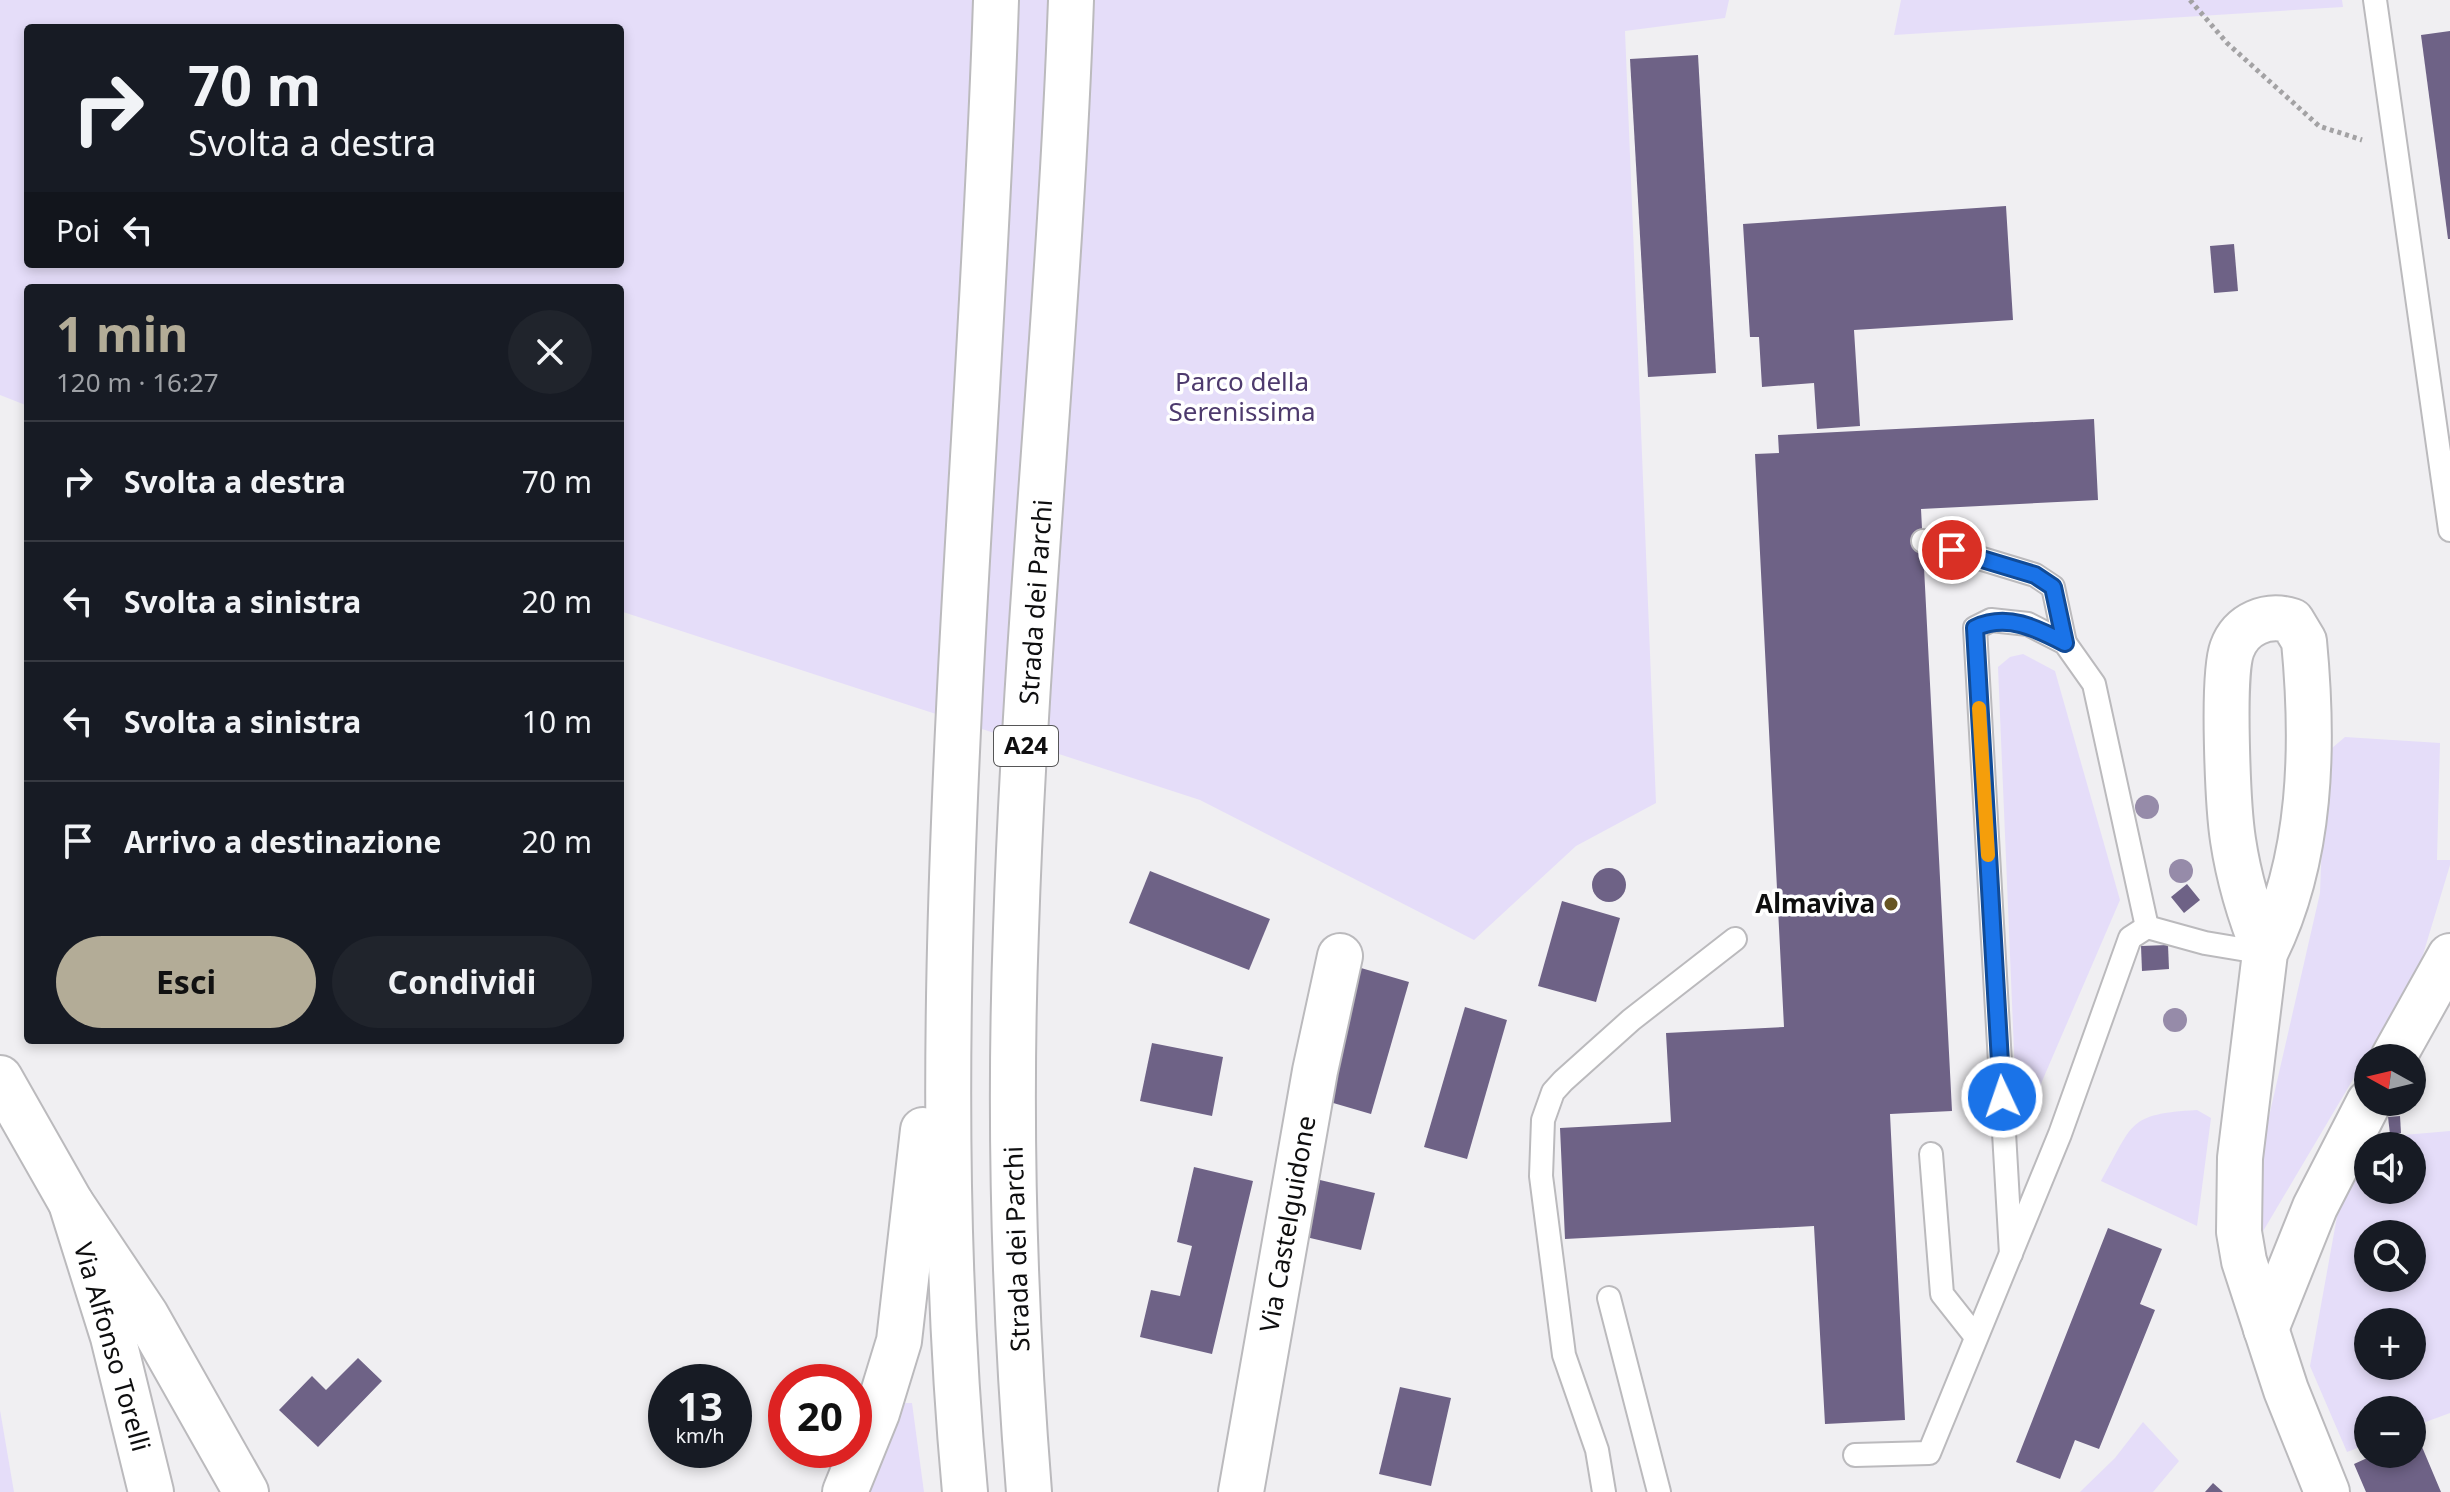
<!DOCTYPE html>
<html lang="it">
<meta charset="utf-8">
<style>
body{margin:0;font-family:"Noto Sans",sans-serif;background:#20242c;color:#f1f3f6;height:100vh;display:flex;flex-direction:column;font-size:30px;white-space:nowrap}
*{box-sizing:border-box;margin:0}
p{font-size:26px;color:#9ea1a6}
.icon{flex:none;width:44px;height:44px;fill:none;stroke:currentColor;stroke-width:2;stroke-linecap:round;stroke-linejoin:round}
.map{position:relative;flex:1;overflow:hidden}
.drawer{position:absolute;left:24px;top:284px;width:600px;height:760px;display:flex;flex-direction:column;background:#171b24;border-radius:8px;box-shadow:0 4px 12px #0003}
.drawer>*{flex:none}
.top-card{position:absolute;left:24px;top:24px;width:600px;height:244px;border-radius:8px;box-shadow:0 4px 12px #0003;background:#171b24;color:#f1f3f6;overflow:hidden}
.needle{width:52px;rotate:278deg}
.controls{position:absolute;left:2354px;top:1044px;display:grid;gap:16px}
.controls a{display:grid;place-items:center;width:72px;height:72px;border-radius:50%;background:#171b24;box-shadow:0 4px 12px #0003;font-size:40px}
.speed{position:absolute;left:648px;top:1364px;display:flex;gap:16px;font-size:40px;font-weight:700;text-align:center}
.speed>*{display:grid;place-content:center;width:104px;height:104px;border-radius:50%;background:#171b24;box-shadow:0 4px 12px #0003;line-height:1}
.speed small{font-size:20px;font-weight:400}
.speed .limit{border:12px solid #d22;background:#fff;color:#111}
.pin{position:absolute;display:grid;place-items:center;width:68px;height:68px;color:#fff;margin:-34px;border:4px solid #fff;border-radius:50%;box-shadow:0 2px 8px #0007}
.me{position:absolute;width:88px;margin:-44px;rotate:357deg;stroke-linejoin:round;filter:drop-shadow(0 0 6px #0008)}
.turn{display:flex;align-items:center;gap:28px;height:168px;padding:0 32px;font-size:36px}
.turn .icon{width:104px;height:104px;stroke-width:2.5}
.turn b{display:block;font-size:56px;line-height:68px}
.then{display:flex;align-items:center;height:76px;padding:0 32px;background:#0003;gap:16px;font-size:30px}
.round{display:grid;place-items:center;flex:none;width:84px;height:84px;border-radius:42px;background:#20242c}
.summary{display:flex;align-items:center;justify-content:space-between;height:136px;padding:0 32px}
h1{font-size:48px;font-weight:700;line-height:60px;color:#b3ac97}
.action{display:flex;gap:16px;margin-top:auto;padding:16px 32px}
.action a{flex:1;height:92px;border-radius:48px;background:#b3ac97;color:#111;font-size:32px;font-weight:700;line-height:92px;text-align:center}
.action a+a{background:#20242c;color:#f1f3f6}
ul{padding:0;list-style:none}
li{display:flex;align-items:center;gap:24px;height:120px;padding:0 32px;border-top:2px solid #363941}
li div{flex:1}
li b{display:block;font-size:30px}
li em{font-style:normal}
.map>svg:first-child{display:block}
.green{fill:#e5ddf9;fill-rule:evenodd}
.building{fill:#6e6286}
.lines{fill:none;stroke-linecap:round;stroke-linejoin:round}
.service-casing{stroke:#bbbabd;stroke-width:26}
.minor-casing{stroke:#bbbabd;stroke-width:48}
.secondary-casing{stroke:#bbbabd;stroke-width:48}
.motorway-casing{stroke:#bbbabd;stroke-width:48}
.path{stroke:#a3a2a4;stroke-width:5;stroke-dasharray:4 4;stroke-linecap:butt}
.service{stroke:#fff;stroke-width:22}
.minor{stroke:#fff;stroke-width:44}
.secondary{stroke:#fff;stroke-width:44}
.motorway{stroke:#fff;stroke-width:44}
.tree{fill:#968ba9}
.route-casing{stroke:#114b97;stroke-width:20}
.route{stroke:#1a73e8;stroke-width:14}
.slow{stroke:#f59e0b;stroke-width:14}
.poi-dot{fill:#675523;stroke:#fff;stroke-width:3}
.labels{text-anchor:middle;stroke-width:7;stroke-linejoin:round;paint-order:stroke}
.shield{fill:#fff;stroke:#565657;stroke-width:2}
.shield-label{font-size:24px;font-weight:bold;fill:#0e0e0f}
.park-label{font-size:26px;fill:#4d3a6d;stroke:#fff}
.street-label{font-size:26px;fill:#0e0e0f;stroke:#fff}
.poi-label{font-size:26px;font-weight:bold;fill:#0e0e0f;stroke:#fff;text-anchor:end}
</style>
<div class="map">
<svg width="2450" height="1492" viewBox="0 0 2450 1492">
<rect width="100%" height="100%" fill="#f0eff2"/>
<g class="green">
<path d="M0,0H1729L1725,18L1625,31L1656,803L1576,846L1474,940L1200,800L620,611V288H28V406L0,395ZM28,28H620V264H28Z"/>
<polygon points="1901,0 2342,0 2343,7 1894,35"/>
<polygon points="2023,654 2055,671 2120,900 2037,1093 2016,1099 1998,667 2010,657"/>
<polygon points="2345,737 2440,743 2437,860 2450,860 2450,865 2419,968 2262,1233 2251,1221 2250,1200 2320,893 2325,754"/>
<path d="M2197,1110L2211,1118L2197,1226L2101,1181C2134,1123 2127,1114 2197,1110Z"/>
<path d="M2450,1131V1413L2412,1427V1410H2368V1444L2347,1452L2310,1366L2338,1211L2368,1158V1190H2412V1146H2375L2380,1137ZM2368,1234H2412V1278H2368ZM2368,1322H2412V1366H2368Z"/>
<polygon points="905,1403 912,1403 924,1492 870,1492"/>
<polygon points="0,1410 14,1492 0,1492"/>
<polygon points="2143,1422 2179,1461 2153,1492 2080,1492 2115,1458"/>
</g>
<g class="building">
<polygon points="2450,31 2450,239 2448,239 2421,35"/>
<polygon points="1698,55 1716,373 1648,377 1630,59"/>
<polygon points="2006,206 2013,320 1854,330 1860,426 1817,429 1814,383 1762,387 1759,337 1750,337 1743,224"/>
<polygon points="2234,244 2238,291 2214,293 2210,246"/>
<polygon points="2094,419 2098,500 1921,509 1952,1111 1890,1114 1905,1420 1825,1424 1814,1226 1565,1239 1560,1128 1671,1122 1666,1033 1784,1027 1755,454 1779,453 1778,435"/>
<circle cx="1609" cy="885" r="17"/>
<polygon points="1150,871 1270,919 1249,970 1129,923"/>
<polygon points="2187,884 2200,900 2184,913 2171,897"/>
<polygon points="1562,901 1620,918 1596,1002 1538,986"/>
<polygon points="2168,945 2169,969 2142,971 2141,946"/>
<polygon points="1361,968 1409,982 1371,1114 1323,1100"/>
<polygon points="1465,1007 1507,1020 1467,1159 1424,1147"/>
<polygon points="1152,1043 1223,1057 1212,1116 1140,1101"/>
<polygon points="2400,1116 2401,1133 2390,1134 2388,1117"/>
<polygon points="1194,1167 1253,1181 1212,1354 1140,1337 1151,1290 1180,1296 1192,1246 1177,1242"/>
<polygon points="1320,1180 1375,1193 1361,1250 1306,1237"/>
<polygon points="2108,1228 2162,1249 2140,1304 2155,1310 2099,1449 2075,1440 2060,1479 2016,1462"/>
<polygon points="358,1358 382,1381 318,1447 279,1410 312,1376 326,1390"/>
<polygon points="1400,1387 1451,1398 1431,1486 1379,1474"/>
<polygon points="2417,1435 2441,1492 2366,1492 2354,1464 2376,1454 2412,1454 2412,1438"/>
<polygon points="2213,1483 2223,1492 2205,1492"/>
</g>
<g class="lines">
<g class="service-casing">
<g id="service">
<polyline points="2375,0 2450,530"/>
<polyline points="1923,541 2035,575 2053,587 2065,643"/>
<polyline points="1931,1154 1942,1294 1976,1337"/>
<polyline points="2011,1254 1975,628 1991,620 2028,624 2065,643 2094,684 2147,927"/>
<polyline points="1609,1298 1659,1492"/>
<polyline points="1855,1455 1929,1453 2060,1134 2130,938 2147,927 2205,943 2265,953"/>
<polyline points="1604,1492 1597,1450 1564,1355 1541,1176 1543,1120 1553,1092 1563,1081 1631,1020 1735,939"/>
</g>
</g>
<g class="minor-casing">
<g id="minor">
<path d="M2265,953C2250,916 2239,880 2233,840C2228,807 2222,676 2232,649C2241,624 2267,613 2292,621L2304,641C2314,745 2312,859 2265,953L2240,1158L2239,1232L2244,1261L2286,1390L2327,1492"/>
<polyline points="2393,1058 2450,956"/>
<polyline points="2266,1329 2315,1207 2369,1102"/>
<polyline points="1241,1492 1315,1071 1340,956"/>
</g>
</g>
<g class="secondary-casing">
<polyline id="secondary" points="0,1078 71,1203 113,1337 151,1492"/>
</g>
<g class="motorway-casing">
<g id="motorway">
<polyline points="71,1203 146,1315 246,1492"/>
<polyline points="845,1492 877,1413 899,1341 923,1130"/>
<path d="M965,1492C919,995 980,497 996,0"/>
<path d="M1029,1492C1014,1305 1009,1117 1016,929C1026,619 1060,310 1071,0"/>
</g>
</g>
<polyline class="path" points="2190,0 2227,43 2319,126 2362,140"/>
<use href="#service" class="service"/>
<use href="#minor" class="minor"/>
<use href="#secondary" class="secondary"/>
<use href="#motorway" class="motorway"/>
</g>
<g class="tree">
<circle cx="2147" cy="807" r="12"/>
<circle cx="2181" cy="871" r="12"/>
<circle cx="2175" cy="1020" r="12"/>
</g>
<g class="lines">
<g class="route-casing">
<path id="route" d="M1952,550L2035,575L2053,587L2065,643C2036,628 2007,613 1975,628L2002,1097"/>
</g>
<use href="#route" class="route"/>
<polyline class="slow" points="1979,708 1988,855"/>
</g>
<circle class="poi-dot" cx="1891" cy="904" r="8"/>
<g class="labels">
<rect class="shield" x="994" y="726" width="64" height="40" rx="6"/>
<g class="shield-label">
<text x="1026" y="754">A24</text>
</g>
<g class="park-label">
<text x="1242" y="391">Parco della<tspan x="1242" dy="30">Serenissima</tspan></text>
</g>
<g class="street-label">
<text transform="translate(1036 602) rotate(-86)" y="9">Strada dei Parchi</text>
<text transform="translate(1288 1224) rotate(-80)" y="9">Via Castelguidone</text>
<text transform="translate(1017 1249) rotate(-92)" y="9">Strada dei Parchi</text>
<text transform="translate(112 1347) rotate(74)" y="9">Via Alfonso Torelli</text>
</g>
<g class="poi-label">
<text x="1875" y="913">Almaviva</text>
</g>
</g>
</svg>
<div class="controls">
<a><svg class="needle" viewBox="-14 -14 28 28"><path d="M0-13l5 13h-10z" fill="#e53935"/><path d="M0 13l5-13h-10z" fill="#9ea1a6"/></svg></a>
<a><svg class="icon" aria-label="sound" viewBox="0 0 24 24"><path d="M4 9h4l5-4v14l-5-4H4zM17 9q2 3 0 6"/></svg></a>
<a><svg class="icon" aria-label="search" viewBox="0 0 24 24"><circle cx="10" cy="10" r="6"/><path d="M15 15l6 6"/></svg></a>
<a>+</a>
<a>−</a>
</div>
<div class="speed"><div>13<small>km/h</small></div><div class="limit">20</div></div>
<div class="pin" style="left:1952px;top:550px;background:#d93025"><svg class="icon" aria-label="arrive" viewBox="0 0 24 24"><path d="M6 21V4h12l-3 4 3 4H6"/></svg></div>
<svg class="me" style="left:2002px;top:1097px" viewBox="-20 -20 40 40"><circle r="17" fill="#1a73e8" stroke="#fff" stroke-width="3"/><path d="M0-11L8 9 0 5-8 9z" fill="#fff"/></svg>
<div class="top-card">
<div class="turn"><svg class="icon" aria-label="right" viewBox="0 0 24 24"><path d="M7 20v-9h11M14 6l5 5-5 5"/></svg><div><b>70 m</b>Svolta a destra</div></div>
<div class="then">Poi<svg class="icon" aria-label="left" viewBox="0 0 24 24"><path d="M17 20v-9H6M10 6l-5 5 5 5"/></svg></div>
</div>
<section class="drawer">
<div class="summary"><div><h1>1 min</h1><p>120 m · 16:27</p></div><a class="round"><svg class="icon" aria-label="close" viewBox="0 0 24 24"><path d="M6 6l12 12M18 6L6 18"/></svg></a></div>
<ul>
<li><svg class="icon" aria-label="right" viewBox="0 0 24 24"><path d="M7 20v-9h11M14 6l5 5-5 5"/></svg><div><b>Svolta a destra</b></div><em>70 m</em></li>
<li><svg class="icon" aria-label="left" viewBox="0 0 24 24"><path d="M17 20v-9H6M10 6l-5 5 5 5"/></svg><div><b>Svolta a sinistra</b></div><em>20 m</em></li>
<li><svg class="icon" aria-label="left" viewBox="0 0 24 24"><path d="M17 20v-9H6M10 6l-5 5 5 5"/></svg><div><b>Svolta a sinistra</b></div><em>10 m</em></li>
<li><svg class="icon" aria-label="arrive" viewBox="0 0 24 24"><path d="M6 21V4h12l-3 4 3 4H6"/></svg><div><b>Arrivo a destinazione</b></div><em>20 m</em></li>
</ul>
<div class="action"><a>Esci</a><a>Condividi</a></div>
</section>
</div>
